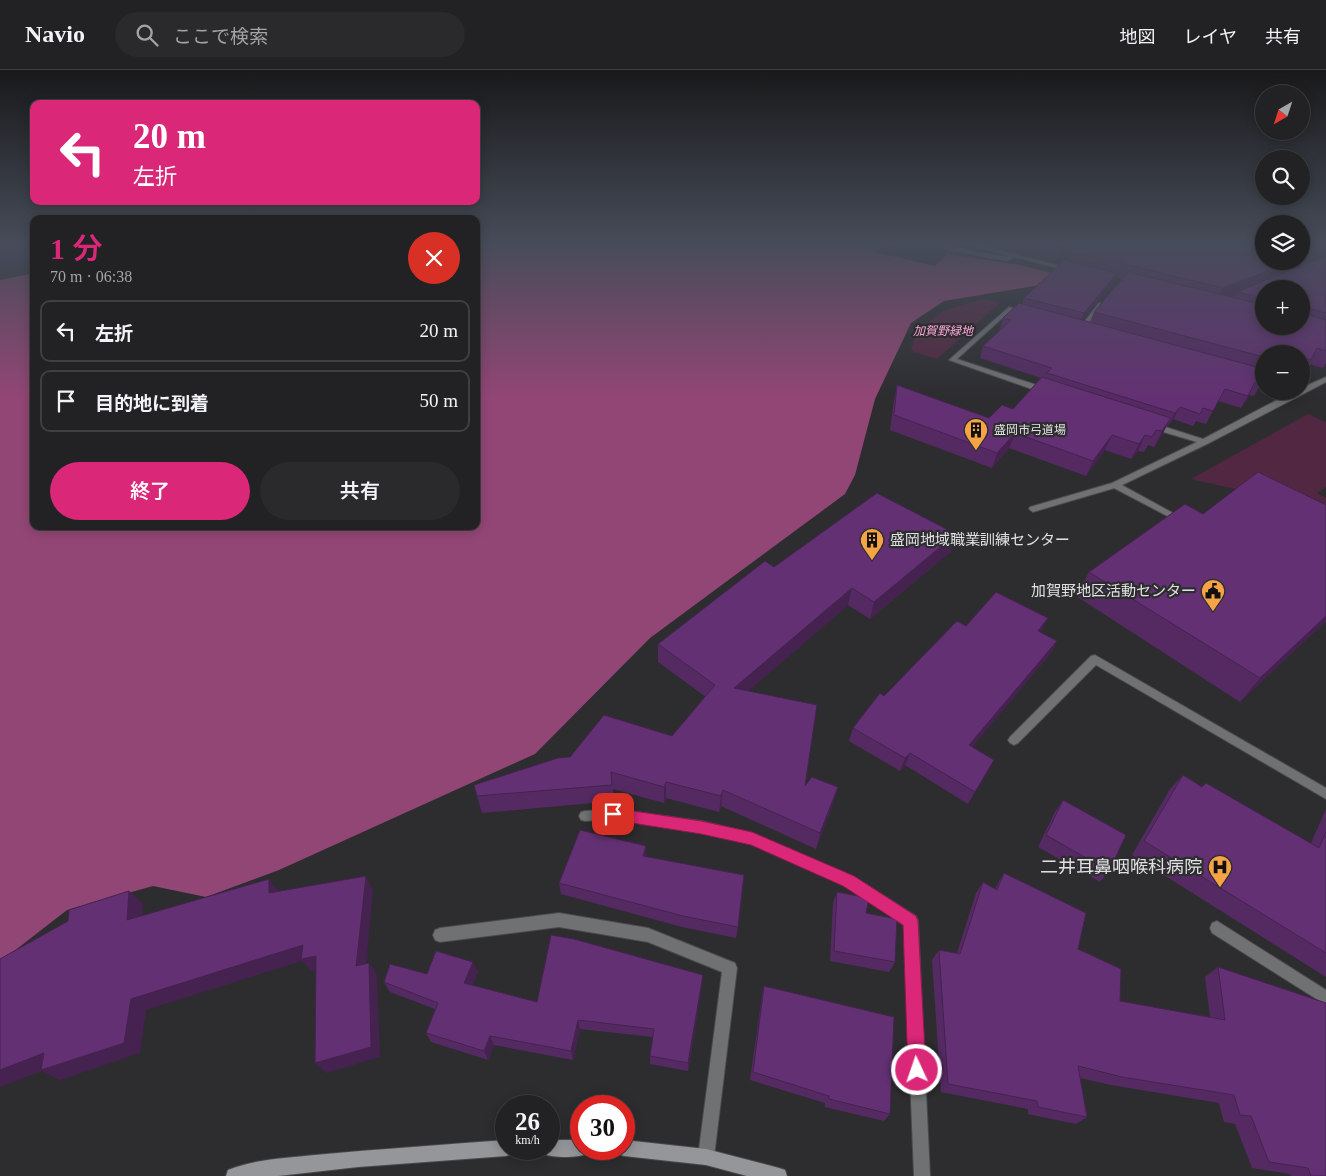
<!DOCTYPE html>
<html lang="ja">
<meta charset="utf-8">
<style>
body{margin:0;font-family:"Times New Roman","Noto Sans JP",serif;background:#2a2a2c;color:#f1f3f6;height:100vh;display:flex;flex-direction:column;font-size:19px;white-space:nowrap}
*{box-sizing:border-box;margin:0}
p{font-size:16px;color:#a2a4a6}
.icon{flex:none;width:28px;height:28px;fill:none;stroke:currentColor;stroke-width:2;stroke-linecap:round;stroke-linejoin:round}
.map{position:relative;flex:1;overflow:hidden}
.details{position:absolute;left:30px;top:145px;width:450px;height:315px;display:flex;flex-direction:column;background:#222224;border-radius:10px;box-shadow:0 2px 12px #0003,0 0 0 1px #3f3f41}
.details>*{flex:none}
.top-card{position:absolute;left:30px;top:30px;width:450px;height:105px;border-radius:10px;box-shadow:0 2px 12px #0003,0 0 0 1px #3f3f41;background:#db2777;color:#fff;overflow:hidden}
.needle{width:32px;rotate:219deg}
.buttons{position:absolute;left:1255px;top:15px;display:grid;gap:10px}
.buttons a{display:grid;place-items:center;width:55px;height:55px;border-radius:50%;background:#222224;box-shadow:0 2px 12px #0003,0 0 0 1px #3f3f41;font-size:25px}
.speed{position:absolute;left:495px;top:1025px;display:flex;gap:10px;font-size:25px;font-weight:700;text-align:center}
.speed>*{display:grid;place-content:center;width:65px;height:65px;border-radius:50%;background:#222224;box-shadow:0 2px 12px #0003,0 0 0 1px #3f3f41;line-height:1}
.speed small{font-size:12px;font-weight:400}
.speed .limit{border:8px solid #d22;background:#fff;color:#111}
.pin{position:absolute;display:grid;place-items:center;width:42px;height:42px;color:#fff;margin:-21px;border-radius:10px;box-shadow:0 2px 8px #0006}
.me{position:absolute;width:55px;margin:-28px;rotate:357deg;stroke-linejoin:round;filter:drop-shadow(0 0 4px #0008)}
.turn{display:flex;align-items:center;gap:18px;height:105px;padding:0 20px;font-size:22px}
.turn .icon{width:65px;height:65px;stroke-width:2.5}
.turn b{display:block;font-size:35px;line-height:42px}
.round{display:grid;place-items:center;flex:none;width:52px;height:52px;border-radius:26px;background:#2a2a2c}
.overview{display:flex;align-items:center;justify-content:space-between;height:85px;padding:0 20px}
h1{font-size:30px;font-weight:600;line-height:38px;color:#db2777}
.button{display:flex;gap:10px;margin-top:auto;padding:10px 20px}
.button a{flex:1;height:58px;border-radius:30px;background:#db2777;color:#fff;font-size:20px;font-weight:600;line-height:58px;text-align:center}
.button a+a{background:#2a2a2c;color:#f1f3f6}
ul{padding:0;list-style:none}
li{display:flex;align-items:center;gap:15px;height:62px;margin:0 10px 8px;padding:0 10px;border:2px solid #3f3f41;border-radius:10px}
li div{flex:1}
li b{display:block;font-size:19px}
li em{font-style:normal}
header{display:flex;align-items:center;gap:30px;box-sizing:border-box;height:70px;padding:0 25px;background:#222224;border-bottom:1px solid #3f3f41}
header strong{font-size:24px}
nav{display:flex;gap:28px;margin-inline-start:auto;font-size:18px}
.search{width:350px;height:45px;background:#2a2a2c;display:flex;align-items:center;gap:12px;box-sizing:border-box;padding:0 18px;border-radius:28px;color:#a2a4a6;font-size:19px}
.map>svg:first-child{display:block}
.green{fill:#522741}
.forest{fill:#924675}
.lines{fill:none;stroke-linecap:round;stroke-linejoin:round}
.lane-casing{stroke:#4a4a4c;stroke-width:2}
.street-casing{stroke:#4a4a4c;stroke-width:2}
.secondary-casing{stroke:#4a4a4c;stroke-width:2}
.lane{fill:#707172;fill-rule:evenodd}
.street{fill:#707172;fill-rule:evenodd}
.secondary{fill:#959699;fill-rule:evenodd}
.wall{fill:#552a63;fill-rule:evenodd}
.shaded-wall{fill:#452250}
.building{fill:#633173;stroke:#452250}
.route{fill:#db2777;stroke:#8e194d}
.labels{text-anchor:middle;stroke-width:4.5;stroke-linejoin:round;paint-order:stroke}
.far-park-label{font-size:12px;font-style:italic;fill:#fea8da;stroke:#2d2d30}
.far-poi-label{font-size:12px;fill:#e0e0e2;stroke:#2d2d30;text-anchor:start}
.poi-label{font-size:15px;fill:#e0e0e2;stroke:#2d2d30;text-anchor:start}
.near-poi-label{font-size:18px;fill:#e0e0e2;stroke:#2d2d30;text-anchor:end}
</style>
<header>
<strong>Navio</strong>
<div class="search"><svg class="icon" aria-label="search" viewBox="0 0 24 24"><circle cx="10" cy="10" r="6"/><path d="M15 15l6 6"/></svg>ここで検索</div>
<nav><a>地図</a><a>レイヤ</a><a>共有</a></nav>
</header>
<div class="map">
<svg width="1326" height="1106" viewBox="0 0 1326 1106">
<rect width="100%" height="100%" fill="#2d2d30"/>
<g class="green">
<polygon points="983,229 1001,232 937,289 911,281 914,270 924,260 930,251 943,241"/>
<polygon points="1308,344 1326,352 1326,417 1317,423 1326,428 1326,440 1191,409"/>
</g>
<polygon class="forest" points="476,173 896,173 875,182 935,196 947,184 1019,195 1077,209 944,231 911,253 875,329 855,405 845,424 650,568 535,684 279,800 206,827 153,816 67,840 0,892 0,210 34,203 34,456 476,456"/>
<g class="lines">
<g class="lane-casing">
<g id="lane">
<polygon points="946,176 1006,187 1015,183 1018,185 1007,191 944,179 944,177"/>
<polygon points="1112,413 1118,413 1182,448 1181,450 1175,450 1112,417"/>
<polygon points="1217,851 1326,920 1326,935 1212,863 1210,858 1212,853"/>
</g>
</g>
<g class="street-casing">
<g id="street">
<polygon points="962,173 970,173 1072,199 1069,201"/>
<polygon points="1099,233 1104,234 1084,259 1080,259 1080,257"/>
<polygon points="1009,237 1027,243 1024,245 1010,241 957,289 1049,319 1049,323 1043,323 949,290"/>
<polygon points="1326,307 1326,312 1207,374 1118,417 1033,442 1029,439 1030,437 1112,413 1197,372 1150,358 1150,354 1156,354 1203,369 1294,321 1301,321 1301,318"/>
<polygon points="1095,585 1326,718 1326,729 1096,595 1018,673 1014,675 1010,673 1008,670 1010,667 1091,586"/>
<polygon points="613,739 701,751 752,763 854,807 916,846 918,851 930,1106 914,1106 904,855 844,815 751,774 701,763 613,749 585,751 581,750 579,746 581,742 585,741"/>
<polygon points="559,843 648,858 735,893 737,898 714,1087 712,1093 706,1095 700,1093 698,1087 722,902 648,872 559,857 440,872 435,870 433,865 435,860 440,858"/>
</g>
</g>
<g class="secondary-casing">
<g id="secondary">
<path d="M506,1070V1079H514L512,1084L506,1086L358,1097L278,1106H226L228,1100C255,1089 286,1088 315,1085C378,1079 442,1075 506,1070Z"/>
<path d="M549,1070H581V1079H589L587,1084C576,1088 554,1088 543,1084L541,1079H549Z"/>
<polygon points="624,1070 706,1079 779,1098 785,1100 787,1106 747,1106 706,1095 624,1086 618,1084 616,1079 624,1079"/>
</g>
</g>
<use href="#lane" class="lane"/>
<use href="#street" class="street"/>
<use href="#secondary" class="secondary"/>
</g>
<g class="wall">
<path d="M992,173H1326V293L1323,298L1308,294L1301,305V284H1264V309L1254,326L1249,325L1241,338L1218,331L1206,354L1196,351L1193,356L1173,349L1168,356L1167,355L1163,363L1154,377L1148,375L1144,382L1138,381L1131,389L1105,380L1086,406L1009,378L992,398L890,360L894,330L897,315L989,348L1013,339L1041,308L980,288L983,276L1001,259H1000L1003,248L1022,234L1024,228L1068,191L1069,187L1056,190ZM1115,207L1122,209L1094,242L1090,252L1082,250L1113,214ZM1264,219L1301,256H1264Z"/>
<polygon points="1326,435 1326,551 1240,632 1076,526 1089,502 1203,444"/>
<polygon points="956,464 950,482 870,549 848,535 748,621 805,716 838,717 833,733 816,779 721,736 719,742 666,728 664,733 613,719 614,731 482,743 477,726 570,687 672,666 706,627 658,592 658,574 774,497"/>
<polygon points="966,556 1040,562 1057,571 1050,584 972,677 994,690 968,734 905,695 900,701 849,671 853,658 884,626"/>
<polygon points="1183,705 1202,717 1311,773 1326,739 1326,907 1132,785 1170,719"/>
<polygon points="1063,730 1109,801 1100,812 1038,777 1055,742"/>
<polygon points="647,787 738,857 736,868 682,857 561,824 559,813"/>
<polygon points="1004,803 1078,879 1120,931 1210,947 1205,907 1218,897 1326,1106 1291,1106 1290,1104 1252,1098 1235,1054 1224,1052 1219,1033 1111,1015 1080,1008 1087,1047 1076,1054 1028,1044 1028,1039 941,1022 932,890 939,880 957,883 976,823 983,812 995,819 997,815"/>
<polygon points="837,822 866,843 895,892 889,902 830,891 833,833"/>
<polygon points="478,902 472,915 537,932 702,915 688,1001 650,994 650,986 653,967 580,959 573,990 494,975 488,990 431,972 426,963 435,939 390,922 384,912 427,904"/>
<polygon points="764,916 890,1044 884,1051 825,1037 825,1033 750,1010 762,926"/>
</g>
<g class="shaded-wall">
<polygon points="1075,173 1124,173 1071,181 1069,187 1056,190 1061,176"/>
<polygon points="34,176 34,188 0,197 0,185"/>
<polygon points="1326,179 1326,190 1237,222 1235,226 1216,233 1223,218 1294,191 1301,191 1301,188"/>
<polygon points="1117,203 1113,214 1079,254 1084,243"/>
<polygon points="1310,239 1301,254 1301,240"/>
<polygon points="1180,337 1173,349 1168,356 1175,343"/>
<polygon points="1171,348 1163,363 1154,377 1162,361"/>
<polygon points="1015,363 1009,378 992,398 997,383"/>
<polygon points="1112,365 1105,380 1086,406 1093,391"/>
<polygon points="1145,365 1138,381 1131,389 1139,374"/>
<polygon points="956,464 950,482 870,549 874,532"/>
<polygon points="852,518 848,535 732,635 734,618"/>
<polygon points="1326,546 1326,551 1240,632 1260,608"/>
<polygon points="1048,548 1041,561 1032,574 1038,561"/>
<polygon points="1057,571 1050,584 963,688 969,675"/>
<polygon points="910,683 905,695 900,701 905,688"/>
<polygon points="994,690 988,702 968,734 975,722"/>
<polygon points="666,712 666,728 664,733 664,717"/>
<polygon points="838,717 833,733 816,779 820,763"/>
<polygon points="723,720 721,736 719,742 721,726"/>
<polygon points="646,776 647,788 643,786"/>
<polygon points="366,806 373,820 365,908 356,896"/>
<polygon points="269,809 279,822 269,823"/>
<polygon points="129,821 143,834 141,862 127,850"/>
<polygon points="303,875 316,886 325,898 311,901 302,891 146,940 140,983 60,1010 42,1001 0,1017 0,1000 131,929"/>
<polygon points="473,892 478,902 469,923 464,913"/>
<polygon points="369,893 377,905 380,987 326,1003 315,993"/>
<polygon points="703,905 702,915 688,1001 688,993"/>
<polygon points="578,950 580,959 573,990 571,981"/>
<polygon points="490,966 494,975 488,990 484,981"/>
</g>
<g class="building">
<polygon points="0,173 34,173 34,176 0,185"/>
<polygon points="1048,173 1075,173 1061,176"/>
<polygon points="1100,173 1264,173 1264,191 1294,191 1223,218 1071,181"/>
<polygon points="1301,173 1326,173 1326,179 1301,188"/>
<polygon points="1326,186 1326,243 1310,239 1301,240 1301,219 1264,219 1264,228 1237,222"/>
<polygon points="1064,190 1117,203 1084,243 1024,228"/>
<polygon points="1128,202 1264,235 1264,256 1301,256 1301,243 1326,250 1326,281 1317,278 1311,290 1301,287 1301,284 1288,284 1278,281 1277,284 1264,284 1264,287 1094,242"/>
<polygon points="1019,233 1264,299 1264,309 1261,314 1255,312 1248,326 1225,319 1213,341 1203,338 1200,344 1180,337 1175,343 1047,303 1052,298 983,276 1011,250 1003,248"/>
<polygon points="1042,307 1171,348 1162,361 1156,360 1152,367 1145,365 1139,374 1112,365 1093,391 1015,363 997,383 894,345 897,315 989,348 1002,335 1013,339"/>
<polygon points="1258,402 1326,435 1326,546 1260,608 1089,502 1185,434 1203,444"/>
<polygon points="877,423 956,464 874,532 852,518 734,618 817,635 805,716 812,707 838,717 820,763 723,720 721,726 666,712 664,717 611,702 612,715 477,726 474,715 558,688 570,687 604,645 672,666 715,615 658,574 765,491 774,497"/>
<polygon points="996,522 1048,548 1038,561 1057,571 969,675 994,690 975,722 910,683 905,688 853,658 880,623 884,626 957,551 966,556"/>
<polygon points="1183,705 1202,717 1206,713 1319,778 1326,762 1326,883 1144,771"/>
<polygon points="1063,730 1126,765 1109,801 1046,765"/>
<polygon points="580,760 646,776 643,786 744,805 738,857 683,846 559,813"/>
<polygon points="1004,803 1086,843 1078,879 1121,899 1120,931 1225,950 1218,897 1326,933 1326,1106 1311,1106 1308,1098 1269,1092 1251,1046 1240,1045 1234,1025 1122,1007 1078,996 1087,1047 1038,1037 1037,1031 948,1014 939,880 960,884 983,812 997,820"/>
<polygon points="366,806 356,896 369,893 371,977 315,993 316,886 301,889 303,875 131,929 124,973 41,1000 44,983 0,1000 0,889 68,851 69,840 129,821 127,850 269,809 269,823"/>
<polygon points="837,822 869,828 866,843 897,849 895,892 834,881"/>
<polygon points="551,865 574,869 703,905 688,993 650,986 654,959 578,950 571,981 490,966 484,981 426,963 438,933 384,912 390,894 427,904 436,881 473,892 464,913 537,932"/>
<polygon points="764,916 894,947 890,1044 829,1029 829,1026 753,1002"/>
</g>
<linearGradient id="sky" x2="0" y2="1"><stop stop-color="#19191a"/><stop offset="0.53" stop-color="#464c59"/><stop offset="1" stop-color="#464c59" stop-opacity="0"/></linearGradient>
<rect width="1326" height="327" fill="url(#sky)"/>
<polygon class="route" points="613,738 701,751 752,762 854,806 916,846 918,851 926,1000 923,1007 917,1009 911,1007 908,1000 903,855 843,816 751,775 701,764 613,750 608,749 606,744 608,740"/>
<defs>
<g id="building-pin" transform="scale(1.25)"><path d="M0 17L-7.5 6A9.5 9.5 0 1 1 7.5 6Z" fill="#f5a345" stroke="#2d2d30"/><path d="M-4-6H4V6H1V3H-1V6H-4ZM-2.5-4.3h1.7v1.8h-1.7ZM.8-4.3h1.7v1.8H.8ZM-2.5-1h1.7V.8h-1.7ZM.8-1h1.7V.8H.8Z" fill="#111"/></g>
<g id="civic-pin" transform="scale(1.25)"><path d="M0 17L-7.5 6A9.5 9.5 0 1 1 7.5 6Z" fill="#f5a345" stroke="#2d2d30"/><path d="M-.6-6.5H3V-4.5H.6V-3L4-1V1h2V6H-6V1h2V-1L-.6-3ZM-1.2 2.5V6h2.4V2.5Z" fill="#111"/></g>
<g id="hospital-pin" transform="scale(1.25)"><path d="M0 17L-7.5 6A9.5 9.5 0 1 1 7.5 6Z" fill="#f5a345" stroke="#2d2d30"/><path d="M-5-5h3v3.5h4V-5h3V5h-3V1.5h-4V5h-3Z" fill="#111"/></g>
</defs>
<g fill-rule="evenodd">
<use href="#building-pin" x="976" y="360"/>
<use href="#building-pin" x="872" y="470"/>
<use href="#civic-pin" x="1213" y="521"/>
<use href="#hospital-pin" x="1220" y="797"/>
</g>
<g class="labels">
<g class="far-park-label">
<text x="943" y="265">加賀野緑地</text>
</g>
<g class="far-poi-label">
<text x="994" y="364">盛岡市弓道場</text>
</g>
<g class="poi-label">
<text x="890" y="475">盛岡地域職業訓練センター</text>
<text x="1196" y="526" text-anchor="end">加賀野地区活動センター</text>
</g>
<g class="near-poi-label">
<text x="1202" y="803">二井耳鼻咽喉科病院</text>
</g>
</g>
</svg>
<div class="buttons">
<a><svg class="needle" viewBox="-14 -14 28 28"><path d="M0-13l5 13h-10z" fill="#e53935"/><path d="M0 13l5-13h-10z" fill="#a2a4a6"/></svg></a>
<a><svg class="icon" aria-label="search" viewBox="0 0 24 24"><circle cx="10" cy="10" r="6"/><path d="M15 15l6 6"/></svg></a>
<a><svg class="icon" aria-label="layers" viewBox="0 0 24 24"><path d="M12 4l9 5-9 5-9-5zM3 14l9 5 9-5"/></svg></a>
<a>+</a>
<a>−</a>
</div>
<div class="speed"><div>26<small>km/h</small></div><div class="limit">30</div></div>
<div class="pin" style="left:613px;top:744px;background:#d93025"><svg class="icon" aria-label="arrive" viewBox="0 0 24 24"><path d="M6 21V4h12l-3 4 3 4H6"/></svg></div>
<svg class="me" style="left:917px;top:1000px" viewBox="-20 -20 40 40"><circle r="17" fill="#db2777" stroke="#fff" stroke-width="3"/><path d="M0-11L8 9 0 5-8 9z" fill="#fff"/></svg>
<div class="top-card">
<div class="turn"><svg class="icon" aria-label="left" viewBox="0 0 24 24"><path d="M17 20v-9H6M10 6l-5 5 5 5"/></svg><div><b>20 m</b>左折</div></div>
</div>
<section class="details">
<div class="overview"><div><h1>1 分</h1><p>70 m · 06:38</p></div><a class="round" style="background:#d93025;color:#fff"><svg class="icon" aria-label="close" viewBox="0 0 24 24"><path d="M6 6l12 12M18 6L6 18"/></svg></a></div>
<ul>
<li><svg class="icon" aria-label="left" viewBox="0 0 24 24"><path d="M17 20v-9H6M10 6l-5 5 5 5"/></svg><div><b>左折</b></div><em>20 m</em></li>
<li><svg class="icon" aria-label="arrive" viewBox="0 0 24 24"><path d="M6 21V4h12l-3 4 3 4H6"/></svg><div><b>目的地に到着</b></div><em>50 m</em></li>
</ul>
<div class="button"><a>終了</a><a>共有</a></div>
</section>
</div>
